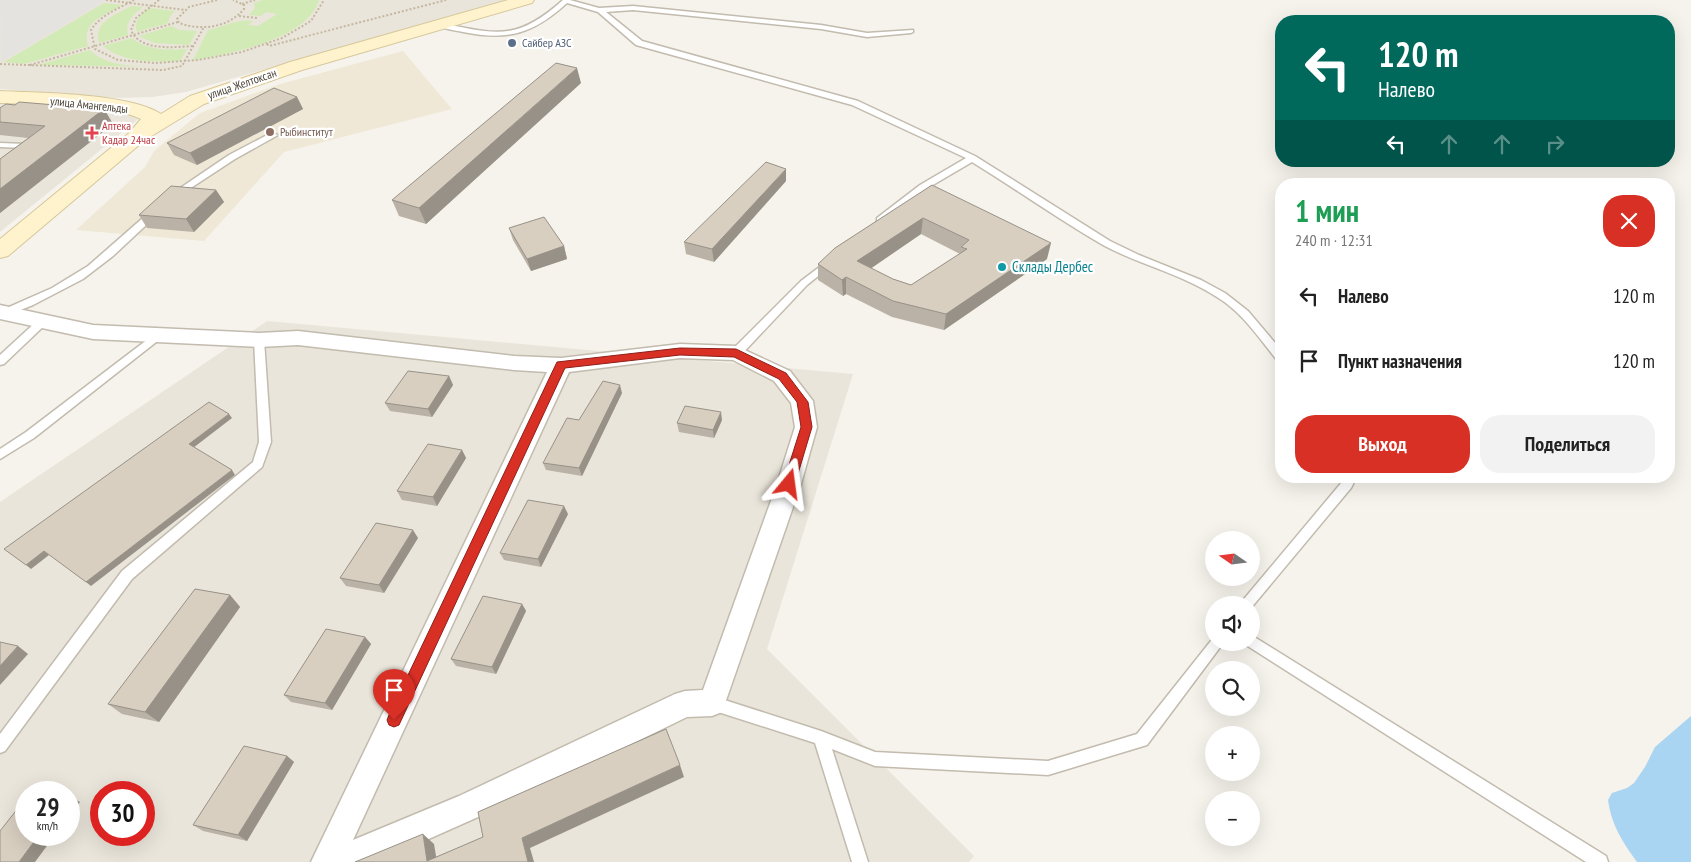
<!DOCTYPE html>
<html lang="ru">
<meta charset="utf-8">
<style>
body{margin:0;font-family:"PT Sans Narrow",sans-serif;background:#f2f2f2;color:#222;height:100vh;display:flex;flex-direction:column;font-size:19px;white-space:nowrap}
*{box-sizing:border-box;margin:0}
p{font-size:16px;color:#767676}
.icon{flex:none;width:28px;height:28px;fill:none;stroke:currentColor;stroke-width:2;stroke-linecap:round;stroke-linejoin:round}
.map{position:relative;flex:1;overflow:hidden}
.drawer{position:absolute;left:1275px;top:178px;width:400px;height:305px;display:flex;flex-direction:column;background:#fff;border-radius:20px;box-shadow:0 5px 20px #0002}
.drawer>*{flex:none}
.banner{position:absolute;left:1275px;top:15px;width:400px;height:152px;border-radius:20px;box-shadow:0 5px 20px #0002;background:#00695c;color:#fff;overflow:hidden}
.needle{width:32px;rotate:284deg}
.fabs{position:absolute;left:1205px;top:531px;display:grid;gap:10px}
.fabs a{display:grid;place-items:center;width:55px;height:55px;border-radius:50%;background:#fff;box-shadow:0 5px 20px #0002;font-size:25px}
.speed{position:absolute;left:15px;top:781px;display:flex;gap:10px;font-size:25px;font-weight:700;text-align:center}
.speed>*{display:grid;place-content:center;width:65px;height:65px;border-radius:50%;background:#fff;box-shadow:0 5px 20px #0002;line-height:1}
.speed small{font-size:12px;font-weight:400}
.speed .limit{border:8px solid #d22;background:#fff;color:#111}
.pin{position:absolute;display:grid;place-items:center;width:42px;height:42px;color:#fff;margin:-51px -21px;border-radius:50% 50% 50% 0;rotate:-45deg;box-shadow:0 0 5px #0007}
.pin .icon{rotate:45deg}
.me{position:absolute;width:55px;margin:-28px;rotate:16deg;stroke-linejoin:round;filter:drop-shadow(0 0 4px #0008)}
.turn{display:flex;align-items:center;gap:18px;height:105px;padding:0 20px;font-size:22px}
.turn .icon{width:65px;height:65px;stroke-width:2.5}
.turn b{display:block;font-size:35px;line-height:42px}
.lanes{display:flex;align-items:center;height:48px;padding:0 20px;background:#0003;justify-content:center;gap:25px;direction:ltr}
.lanes .off{opacity:.35}
.round{display:grid;place-items:center;flex:none;width:52px;height:52px;border-radius:20px;background:#f2f2f2}
.overview{display:flex;align-items:center;justify-content:space-between;height:85px;padding:0 20px}
h1{font-size:30px;font-weight:700;line-height:38px;color:#1e9e55}
.primary-button{display:flex;gap:10px;margin-top:auto;padding:10px 20px}
.primary-button a{flex:1;height:58px;border-radius:20px;background:#d93025;color:#fff;font-size:20px;font-weight:700;line-height:58px;text-align:center}
.primary-button a+a{background:#f2f2f2;color:#222}
ul{padding:0;list-style:none}
li{display:flex;align-items:center;gap:15px;height:65px;padding:0 20px}
li div{flex:1}
li b{display:block;font-size:19px}
li em{font-style:normal}
.map>svg:first-child{display:block}
.residential{fill:#eae5da;fill-rule:evenodd}
.education{fill:#efe8d6}
.green{fill:#d2eab5}
.parking{fill:#e5e3e0}
.water{fill:#a9d4f2}
.lines{fill:none;stroke-linecap:round;stroke-linejoin:round}
.lane-casing{stroke:#c2bbae;stroke-width:3}
.street-casing{stroke:#c2bbae;stroke-width:3}
.secondary-casing{stroke:#d6c79b;stroke-width:2}
.path{stroke:#c4b79f;stroke-width:2;stroke-dasharray:2 2;stroke-linecap:butt}
.lane{fill:#fff;fill-rule:evenodd}
.street{fill:#fff;fill-rule:evenodd}
.secondary{fill:#fff3cd;fill-rule:evenodd}
.wall{fill:#bab2a6;fill-rule:evenodd}
.shaded-wall{fill:#979187}
.building{fill:#d8cfc1;stroke:#979187;fill-rule:evenodd}
.route{fill:#d93025;stroke:#8d1f18}
.service-dot{fill:#5c6f8a;stroke:#fff;stroke-width:2}
.education-dot{fill:#8d6e63;stroke:#fff;stroke-width:2}
.health-dot{fill:#e0444e;stroke:#fff;stroke-width:2}
.culture-dot{fill:#0f9aa8;stroke:#fff;stroke-width:2}
.labels{text-anchor:middle;stroke-width:4.5;stroke-linejoin:round;paint-order:stroke}
.far-service-label{font-size:12px;fill:#4e5e75;stroke:#fff;text-anchor:start}
.far-street-label{font-size:12px;fill:#4b4439;stroke:#fff}
.far-health-label{font-size:12px;fill:#be3a42;stroke:#fff;text-anchor:start}
.far-education-label{font-size:12px;fill:#785e54;stroke:#fff;text-anchor:start}
.culture-label{font-size:15px;fill:#0d838f;stroke:#fff;text-anchor:start}
</style>
<div class="map">
<svg width="1691" height="862" viewBox="0 0 1691 862">
<rect width="100%" height="100%" fill="#f6f3ec"/>
<g class="residential">
<polygon points="0,0 505,0 186,92 153,97 117,98 0,89"/>
<polygon points="0,104 142,116 0,232"/>
<path d="M267,321L853,374L767,649L974,856L969,862H0V502ZM26,792H69V835H26ZM101,792H144V835H101Z"/>
</g>
<polygon class="education" points="403,51 452,109 284,152 204,241 76,230 145,167 154,151 200,113 280,84"/>
<g class="green">
<path d="M263,0H319C308,39 228,55 193,60L208,30C223,27 238,18 253,21L248,25L258,26L277,14L266,12L261,16L249,15L255,8L254,3Z"/>
<path d="M104,3L122,5C104,16 81,21 88,46L24,64L4,62Z"/>
<path d="M131,6L143,7C133,15 125,21 128,35L99,43C93,22 115,15 131,6Z"/>
<path d="M149,8L175,11L170,16L168,23L137,32C133,21 141,14 149,8Z"/>
<polygon points="172,26 179,30 197,31 189,45 154,43 139,36"/>
<path d="M132,38C146,51 170,50 187,49L180,61C154,62 124,63 103,46Z"/>
<path d="M90,50C108,69 143,66 167,67L38,65Z"/>
</g>
<polygon class="parking" points="0,0 106,0 1,62"/>
<path class="water" d="M1691,716V862H1637C1623,843 1611,824 1608,800L1612,793L1627,788L1634,783L1645,767L1655,747Z"/>
<g class="lines">
<g class="lane-casing">
<g id="lane">
<path d="M563,0H570L599,8L633,6L821,25L867,33L913,30V32L911,33L867,37L821,29L633,10L606,12L642,41L858,101L975,156L1110,241L1139,255L1201,280L1225,293L1248,311L1281,350V361L1277,360C1259,338 1242,312 1217,297C1182,274 1140,265 1103,245C1058,219 1016,189 972,162L926,189L883,222H877V218L920,185L966,158L852,105L636,45L598,12L567,3C533,34 508,41 463,32C454,30 443,29 437,25L440,23C497,34 516,42 563,0Z"/>
<polygon points="271,133 278,135 235,159 177,197 171,197 170,195 229,155"/>
<polygon points="0,143 26,144 35,149 31,151 24,148 0,147"/>
<polygon points="155,209 159,212 158,214 113,256 83,279 33,305 8,315 0,315 0,311 52,288 88,266 152,210"/>
<polygon points="830,259 833,260 833,264 807,285 740,356 732,356 731,353 732,350 801,281"/>
<polygon points="42,319 46,320 47,322 46,324 4,364 0,365 0,355 38,320"/>
<polygon points="156,333 160,335 161,337 160,339 34,438 0,459 0,449 26,432"/>
<polygon points="259,336 264,340 271,442 262,467 132,579 5,751 0,753 0,734 122,571 253,462 259,442 254,340"/>
<polygon points="1345,476 1357,476 1351,488 1251,608 1251,605 1239,605 1342,482"/>
<polygon points="1251,635 1606,856 1608,862 1586,862 1246,645 1245,642 1251,642"/>
<polygon points="1214,637 1214,642 1223,642 1221,646 1147,745 1048,775 875,766 832,749 868,862 852,862 815,743 712,710 707,708 705,703 707,698 712,696 821,731 875,752 1048,761 1137,734"/>
</g>
</g>
<g class="street-casing">
<path id="street" d="M0,305L93,325L259,333L298,331L514,356L561,358L680,344L736,346L790,371L813,401L817,427L801,484L722,712L712,716L687,717L523,797L377,862H311L547,372L514,370L298,345L259,347L93,339L0,319ZM680,358L733,360L774,381L791,403L795,427L777,484L703,690L685,691L675,694L459,796L353,840L569,372Z"/>
</g>
<g class="secondary-casing">
<path id="secondary" d="M508,0H534L532,3L302,70L204,104L145,140L8,256L0,258V239L129,133L141,119C105,102 40,105 0,103V91C39,93 129,93 161,114L190,96L290,62Z"/>
</g>
<g class="path">
<polyline points="106,0 185,10"/>
<path d="M134,0C120,8 100,15 91,30L95,49L118,60L155,63L198,60L242,52L282,38L311,21L324,0"/>
<path d="M159,0L136,18L131,30C140,52 175,47 194,46"/>
<path d="M217,0L189,7L177,19L179,23C201,31 228,28 244,9V5L233,0"/>
<polyline points="242,4 255,0"/>
<polyline points="239,16 257,18"/>
<polyline points="267,44 269,46 446,0"/>
<polyline points="0,64 163,70 182,66 204,27"/>
<polyline points="30,65 178,22"/>
</g>
<use href="#lane" class="lane"/>
<use href="#street" class="street"/>
<use href="#secondary" class="secondary"/>
</g>
<g class="wall">
<polygon points="581,83 426,224 399,216 392,200"/>
<polygon points="297,97 303,109 197,165 174,155 167,143"/>
<polygon points="15,105 104,109 113,124 0,213 0,159 28,138 0,135 0,122"/>
<polygon points="786,181 714,262 686,254 684,242"/>
<path d="M932,185L1047,259L944,330L892,317L846,294L843,296L818,280V264ZM921,234L960,254L911,285L893,279L871,268Z"/>
<polygon points="216,190 224,202 194,232 147,228 139,215"/>
<polygon points="509,228 564,246 567,259 531,271 513,240"/>
<polygon points="449,376 453,385 432,417 390,411 385,403"/>
<polygon points="622,393 582,476 546,470 543,463 579,420"/>
<polygon points="722,420 714,438 679,432 677,423"/>
<polygon points="462,450 466,458 437,506 402,500 397,491"/>
<polygon points="568,514 541,567 504,560 500,553"/>
<polygon points="418,538 384,593 346,586 340,578"/>
<polygon points="230,595 240,607 159,722 122,714 108,704"/>
<polygon points="522,604 526,611 496,674 456,666 451,659"/>
<polygon points="365,637 371,644 332,710 291,702 284,695"/>
<polygon points="287,756 294,762 247,841 203,831 193,825"/>
</g>
<g class="shaded-wall">
<polygon points="577,68 581,83 426,224 419,208"/>
<polygon points="297,97 303,109 197,165 190,153"/>
<polygon points="104,109 113,124 0,213 0,189"/>
<polygon points="786,169 786,181 714,262 712,249"/>
<polygon points="216,190 224,202 194,232 186,219"/>
<polygon points="923,218 921,234 857,278 857,261"/>
<polygon points="1051,243 1047,259 944,330 946,314"/>
<polygon points="564,246 567,259 531,271 527,259"/>
<polygon points="846,277 846,294 843,296 842,280"/>
<polygon points="449,376 453,385 432,417 428,409"/>
<polygon points="620,385 622,393 582,476 579,468"/>
<polygon points="721,412 722,420 714,438 713,430"/>
<polygon points="229,414 232,418 193,448 189,444"/>
<polygon points="462,450 466,458 437,506 433,497"/>
<polygon points="232,470 235,475 91,586 86,582"/>
<polygon points="564,506 568,514 541,567 538,559"/>
<polygon points="413,530 418,538 384,593 379,585"/>
<polygon points="44,551 49,555 31,569 26,565"/>
<polygon points="230,595 240,607 159,722 145,712"/>
<polygon points="522,604 526,611 496,674 492,667"/>
<polygon points="365,637 371,644 332,710 325,703"/>
<polygon points="18,646 28,654 0,685 0,666"/>
<polygon points="287,756 294,762 247,841 238,835"/>
<polygon points="680,765 684,777 530,848 534,862 528,862 522,838"/>
<polygon points="70,796 80,802 69,817 69,797"/>
<polygon points="423,834 434,844 437,862 427,861"/>
<polygon points="39,835 55,835 35,862 19,862"/>
</g>
<g class="building">
<polygon points="556,63 577,68 419,208 392,200"/>
<polygon points="274,88 297,97 190,153 167,143"/>
<polygon points="19,102 104,109 0,189 0,159 45,126 0,122 0,108 6,104 15,105"/>
<polygon points="766,162 786,169 712,249 684,242"/>
<path d="M932,185L1051,243L946,314L893,301L846,277L842,280L818,264L835,248ZM923,218L969,240L961,247L967,249L911,285L893,279L857,261Z"/>
<polygon points="171,186 216,190 186,219 139,215"/>
<polygon points="544,217 564,246 527,259 509,228"/>
<polygon points="408,371 449,376 428,409 385,403"/>
<polygon points="603,381 620,385 579,468 543,463 567,418 579,420"/>
<polygon points="209,402 229,414 189,444 232,470 86,582 44,551 26,565 4,549"/>
<polygon points="685,406 721,412 713,430 677,423"/>
<polygon points="428,444 462,450 433,497 397,491"/>
<polygon points="528,500 564,506 538,559 500,553"/>
<polygon points="376,523 413,530 379,585 340,578"/>
<polygon points="195,589 230,595 145,712 108,704"/>
<polygon points="483,596 522,604 492,667 451,659"/>
<polygon points="326,629 365,637 325,703 284,695"/>
<polygon points="0,642 18,646 0,666"/>
<polygon points="666,729 680,765 522,838 528,862 355,862 423,834 427,861 483,837 478,812"/>
<polygon points="244,746 287,756 238,835 193,825"/>
<polygon points="35,787 58,792 30,792"/>
<polygon points="26,798 26,835 39,835 19,862 0,862 0,831"/>
</g>
<polygon class="route" points="680,348 736,349 786,373 808,402 812,427 794,487 785,487 783,484 801,427 797,402 779,379 734,357 680,355 565,368 399,725 394,727 389,725 387,720 389,715 557,362"/>
<circle class="service-dot" cx="512" cy="43" r="5"/>
<circle class="education-dot" cx="270" cy="132" r="5"/>
<path class="health-dot" d="M89.5 125.5h5v5h5v5h-5v5h-5v-5h-5v-5h5z"/>
<circle class="culture-dot" cx="1002" cy="267" r="5"/>
<g class="labels">
<g class="far-service-label">
<text x="522" y="47">Сайбер АЗС</text>
</g>
<g class="far-street-label">
<text transform="translate(242 84) rotate(-19)" y="4">улица Желтоксан</text>
<text transform="translate(89 105) rotate(6)" y="4">улица Амангельды</text>
</g>
<g class="far-health-label">
<text x="102" y="130">Аптека<tspan x="102" dy="14">Кадар 24час</tspan></text>
</g>
<g class="far-education-label">
<text x="280" y="136">Рыбинститут</text>
</g>
<g class="culture-label">
<text x="1012" y="272">Склады Дербес</text>
</g>
</g>
</svg>
<div class="fabs">
<a><svg class="needle" viewBox="-14 -14 28 28"><path d="M0-13l5 13h-10z" fill="#e53935"/><path d="M0 13l5-13h-10z" fill="#767676"/></svg></a>
<a><svg class="icon" aria-label="sound" viewBox="0 0 24 24"><path d="M4 9h4l5-4v14l-5-4H4zM17 9q2 3 0 6"/></svg></a>
<a><svg class="icon" aria-label="search" viewBox="0 0 24 24"><circle cx="10" cy="10" r="6"/><path d="M15 15l6 6"/></svg></a>
<a>+</a>
<a>−</a>
</div>
<div class="speed"><div>29<small>km/h</small></div><div class="limit">30</div></div>
<div class="pin" style="left:394px;top:720px;background:#d93025"><svg class="icon" aria-label="arrive" viewBox="0 0 24 24"><path d="M6 21V4h12l-3 4 3 4H6"/></svg></div>
<svg class="me" style="left:789px;top:484px" viewBox="-20 -20 40 40"><path d="M0-17L14 15 0 8-14 15z" fill="#d93025" stroke="#fff" stroke-width="4"/></svg>
<div class="banner">
<div class="turn"><svg class="icon" aria-label="left" viewBox="0 0 24 24"><path d="M17 20v-9H6M10 6l-5 5 5 5"/></svg><div><b>120 m</b>Налево</div></div>
<div class="lanes"><svg class="icon" aria-label="left" viewBox="0 0 24 24"><path d="M17 20v-9H6M10 6l-5 5 5 5"/></svg><svg class="icon off" aria-label="ahead" viewBox="0 0 24 24"><path d="M12 20V5M6 11l6-6 6 6"/></svg><svg class="icon off" aria-label="ahead" viewBox="0 0 24 24"><path d="M12 20V5M6 11l6-6 6 6"/></svg><svg class="icon off" aria-label="right" viewBox="0 0 24 24"><path d="M7 20v-9h11M14 6l5 5-5 5"/></svg></div>
</div>
<section class="drawer">
<div class="overview"><div><h1>1 мин</h1><p>240 m · 12:31</p></div><a class="round" style="background:#d93025;color:#fff"><svg class="icon" aria-label="close" viewBox="0 0 24 24"><path d="M6 6l12 12M18 6L6 18"/></svg></a></div>
<ul>
<li><svg class="icon" aria-label="left" viewBox="0 0 24 24"><path d="M17 20v-9H6M10 6l-5 5 5 5"/></svg><div><b>Налево</b></div><em>120 m</em></li>
<li><svg class="icon" aria-label="arrive" viewBox="0 0 24 24"><path d="M6 21V4h12l-3 4 3 4H6"/></svg><div><b>Пункт назначения</b></div><em>120 m</em></li>
</ul>
<div class="primary-button"><a>Выход</a><a>Поделиться</a></div>
</section>
</div>
